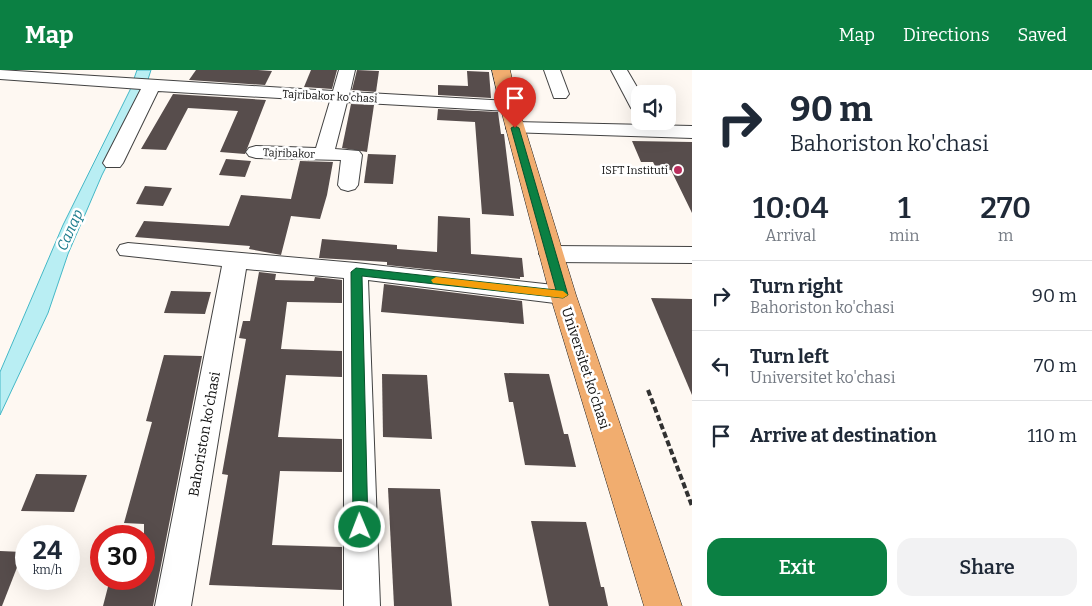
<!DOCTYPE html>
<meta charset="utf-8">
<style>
body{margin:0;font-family:Bitter,serif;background:#f2f2f3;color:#1f2937;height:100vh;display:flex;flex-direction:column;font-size:19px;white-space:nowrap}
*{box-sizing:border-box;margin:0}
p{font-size:16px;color:#747a83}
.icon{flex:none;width:28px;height:28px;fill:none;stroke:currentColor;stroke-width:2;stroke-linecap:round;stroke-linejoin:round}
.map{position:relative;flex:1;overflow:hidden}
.details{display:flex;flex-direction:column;background:#fff;width:400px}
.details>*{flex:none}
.top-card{background:#fff;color:#1f2937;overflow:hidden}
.buttons{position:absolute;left:631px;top:15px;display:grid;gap:10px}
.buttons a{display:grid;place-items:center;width:45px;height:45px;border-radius:10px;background:#fff;box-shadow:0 5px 20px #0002;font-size:25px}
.speed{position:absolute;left:15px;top:455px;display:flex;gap:10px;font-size:25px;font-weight:700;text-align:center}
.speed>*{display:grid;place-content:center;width:65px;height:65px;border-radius:50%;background:#fff;box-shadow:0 5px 20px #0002;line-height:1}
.speed small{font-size:12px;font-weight:400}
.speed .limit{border:8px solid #d22;background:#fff;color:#111}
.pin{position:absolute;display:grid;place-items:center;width:42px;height:42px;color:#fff;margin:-51px -21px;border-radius:50% 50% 50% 0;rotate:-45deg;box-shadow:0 0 5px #0007}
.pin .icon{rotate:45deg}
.me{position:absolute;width:55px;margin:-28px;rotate:359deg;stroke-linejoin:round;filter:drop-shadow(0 0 4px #0008)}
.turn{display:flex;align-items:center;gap:18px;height:105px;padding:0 15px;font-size:22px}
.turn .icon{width:65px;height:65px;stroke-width:2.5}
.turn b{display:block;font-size:35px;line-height:42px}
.eta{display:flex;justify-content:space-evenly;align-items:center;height:85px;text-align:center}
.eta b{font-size:30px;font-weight:600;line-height:35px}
.primary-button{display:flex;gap:10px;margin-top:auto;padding:10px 15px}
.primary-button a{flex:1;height:58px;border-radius:15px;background:#0b8043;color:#fff;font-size:20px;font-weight:600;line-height:58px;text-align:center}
.primary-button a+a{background:#f2f2f3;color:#1f2937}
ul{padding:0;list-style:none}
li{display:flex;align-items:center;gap:15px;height:70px;padding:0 15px;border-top:1px solid #e0e1e3}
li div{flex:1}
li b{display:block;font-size:19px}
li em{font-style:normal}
header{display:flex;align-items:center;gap:30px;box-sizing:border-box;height:70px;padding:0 25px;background:#0b8043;color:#fff}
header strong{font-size:24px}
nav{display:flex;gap:28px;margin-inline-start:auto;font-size:18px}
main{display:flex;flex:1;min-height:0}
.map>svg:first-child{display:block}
.water{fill:#b9eef3;stroke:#44b8c7}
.building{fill:#574d4c}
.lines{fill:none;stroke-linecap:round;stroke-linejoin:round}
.minor-casing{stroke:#424242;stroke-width:2}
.major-casing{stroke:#202020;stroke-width:1}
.path{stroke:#313131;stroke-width:4;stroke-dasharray:6 3;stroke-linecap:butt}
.minor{fill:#fff;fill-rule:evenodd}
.major{fill:#f1ad6f;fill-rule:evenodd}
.route{fill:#0b8043;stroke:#07532c}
.slow{fill:#f59e0b}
.poi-dot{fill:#b92e5c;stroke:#fff;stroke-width:2}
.labels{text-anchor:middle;stroke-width:5;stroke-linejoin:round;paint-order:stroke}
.far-street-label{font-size:11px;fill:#0f0f0f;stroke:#fff}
.far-poi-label{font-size:11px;fill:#0f0f0f;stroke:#fff;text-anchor:end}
.street-label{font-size:14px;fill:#0f0f0f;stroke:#fff}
.water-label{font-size:15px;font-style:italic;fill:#1d7c8d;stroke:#fff}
</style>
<header>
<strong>Map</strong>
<nav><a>Map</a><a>Directions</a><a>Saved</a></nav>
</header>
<main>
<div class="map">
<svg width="692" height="536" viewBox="0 0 692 536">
<rect width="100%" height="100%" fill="#fef8f2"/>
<polygon class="water" points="137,0 151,0 144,22 102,105 68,184 48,243 0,345 0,302 63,155 130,20"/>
<g class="building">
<polygon points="196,0 258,0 272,1 265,15 189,10"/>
<polygon points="311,0 337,0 332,19 304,17"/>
<polygon points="357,0 379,1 376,22 352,20"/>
<polygon points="467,1 489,2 491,28 438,25 438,15 468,16"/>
<polygon points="173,24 266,30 245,84 220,82 238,41 188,38 166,80 141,79"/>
<polygon points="351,34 374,35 367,82 342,78"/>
<polygon points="438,39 498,42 501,64 504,64 514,146 482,144 475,52 437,50"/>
<polygon points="632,71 692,72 692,143 671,100 657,100 653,92 641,92"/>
<polygon points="368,84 396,85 393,114 364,113"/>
<polygon points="226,89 251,91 245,107 219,105"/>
<polygon points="300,91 333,92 327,125 320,149 291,146 281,185 249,179 250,176 135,167 144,151 229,156 241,125 291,129"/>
<polygon points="145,116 172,118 163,136 136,134"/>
<polygon points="438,146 470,148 471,184 522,188 524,207 520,207 520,209 387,195 387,192 319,188 322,169 397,175 397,179 437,182"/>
<polygon points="259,202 276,204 275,210 314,211 315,207 342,210 342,233 287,232 281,279 342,281 342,307 286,305 278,367 342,369 342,402 280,401 272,475 342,477 342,520 209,515 228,405 222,404 246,269 239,268 243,251 250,251"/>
<polygon points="384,214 522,231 524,254 381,242"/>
<polygon points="171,221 211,222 205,244 164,243"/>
<polygon points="651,228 692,229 692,325"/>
<polygon points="164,285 202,286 153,536 103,536 110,509 144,509 144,454 124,453 152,352 146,351"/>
<polygon points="504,303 549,304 564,364 568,364 576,397 525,395 513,332 509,332"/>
<polygon points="382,304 427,305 432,369 383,367"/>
<polygon points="36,404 87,405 74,442 21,441"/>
<polygon points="388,418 440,419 452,536 394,536"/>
<polygon points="531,451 586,452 601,517 604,517 608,536 549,536"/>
<polygon points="0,481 23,482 2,536 0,536"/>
</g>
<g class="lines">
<g class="minor-casing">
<g id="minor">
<polygon points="0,0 333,21 339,0 355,0 350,22 509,31 515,32 518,36 515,40 509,41 347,32 335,79 359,81 362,85 358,115 355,119 348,121 341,119 338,115 341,90 256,88 249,86 246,82 249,78 256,76 316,78 330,31 158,21 123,93 120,97 106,97 103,93 141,19 0,9"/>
<polygon points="544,0 560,0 569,24 566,28 554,28"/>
<polygon points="611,0 627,0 641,24 640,43 634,42 631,38"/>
<polygon points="515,52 692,56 692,68 508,62 506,58 508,54"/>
<polygon points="128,173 356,193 563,216 572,219 575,225 572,231 563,234 368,210 380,536 344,536 344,208 246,199 191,536 155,536 222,196 120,185 117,180 120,175"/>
<polygon points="551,176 692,177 692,193 551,192 543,189 539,184 543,179"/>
</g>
</g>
<g class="major-casing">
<polygon id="major" points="492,0 510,0 518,36 576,225 682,536 644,536 550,225 500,36"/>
</g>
<polyline class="path" points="648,320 692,436"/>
<use href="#minor" class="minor"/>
<use href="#major" class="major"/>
</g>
<polygon class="route" points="515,56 519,58 568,225 563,228 362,206 368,457 366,462 360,464 355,462 353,457 351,202 356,198 556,220 511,58"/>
<polygon class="slow" points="436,207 563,221 568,225 563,228 433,213 431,210"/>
<circle class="poi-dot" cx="678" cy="100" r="5"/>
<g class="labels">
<g class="far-street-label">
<text transform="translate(330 26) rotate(3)" y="4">Tajribakor ko'chasi</text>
<text transform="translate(289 83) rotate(2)" y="4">Tajribakor</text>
</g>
<g class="far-poi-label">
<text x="668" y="104">ISFT Instituti</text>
</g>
<g class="street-label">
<text transform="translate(586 298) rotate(72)" y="5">Universitet ko'chasi</text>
<text transform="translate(204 364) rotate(-80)" y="5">Bahoriston ko'chasi</text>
</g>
<g class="water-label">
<text transform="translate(70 160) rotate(-66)" y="5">Салар</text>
</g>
</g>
</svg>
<div class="buttons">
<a><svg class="icon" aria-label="sound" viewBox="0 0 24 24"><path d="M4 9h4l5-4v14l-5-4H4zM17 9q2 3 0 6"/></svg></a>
</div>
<div class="speed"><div>24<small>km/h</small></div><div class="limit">30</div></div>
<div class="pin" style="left:515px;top:58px;background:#d93025"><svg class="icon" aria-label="arrive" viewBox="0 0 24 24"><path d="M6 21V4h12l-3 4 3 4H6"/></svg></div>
<svg class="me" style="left:360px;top:457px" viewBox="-20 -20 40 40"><circle r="17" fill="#0b8043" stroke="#fff" stroke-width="3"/><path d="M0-11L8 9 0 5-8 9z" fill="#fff"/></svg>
</div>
<section class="details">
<div class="top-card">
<div class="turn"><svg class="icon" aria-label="right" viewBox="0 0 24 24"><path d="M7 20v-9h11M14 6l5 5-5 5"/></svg><div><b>90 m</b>Bahoriston ko'chasi</div></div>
</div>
<div class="eta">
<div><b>10:04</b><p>Arrival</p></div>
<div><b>1</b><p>min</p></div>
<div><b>270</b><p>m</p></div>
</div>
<ul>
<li><svg class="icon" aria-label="right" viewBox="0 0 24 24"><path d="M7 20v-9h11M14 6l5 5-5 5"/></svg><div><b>Turn right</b><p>Bahoriston ko'chasi</p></div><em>90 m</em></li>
<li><svg class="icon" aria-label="left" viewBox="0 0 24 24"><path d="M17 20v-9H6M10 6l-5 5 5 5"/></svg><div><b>Turn left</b><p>Universitet ko'chasi</p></div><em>70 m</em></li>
<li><svg class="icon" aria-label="arrive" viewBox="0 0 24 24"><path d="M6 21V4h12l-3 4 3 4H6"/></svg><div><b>Arrive at destination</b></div><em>110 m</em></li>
</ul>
<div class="primary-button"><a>Exit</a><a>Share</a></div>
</section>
</main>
